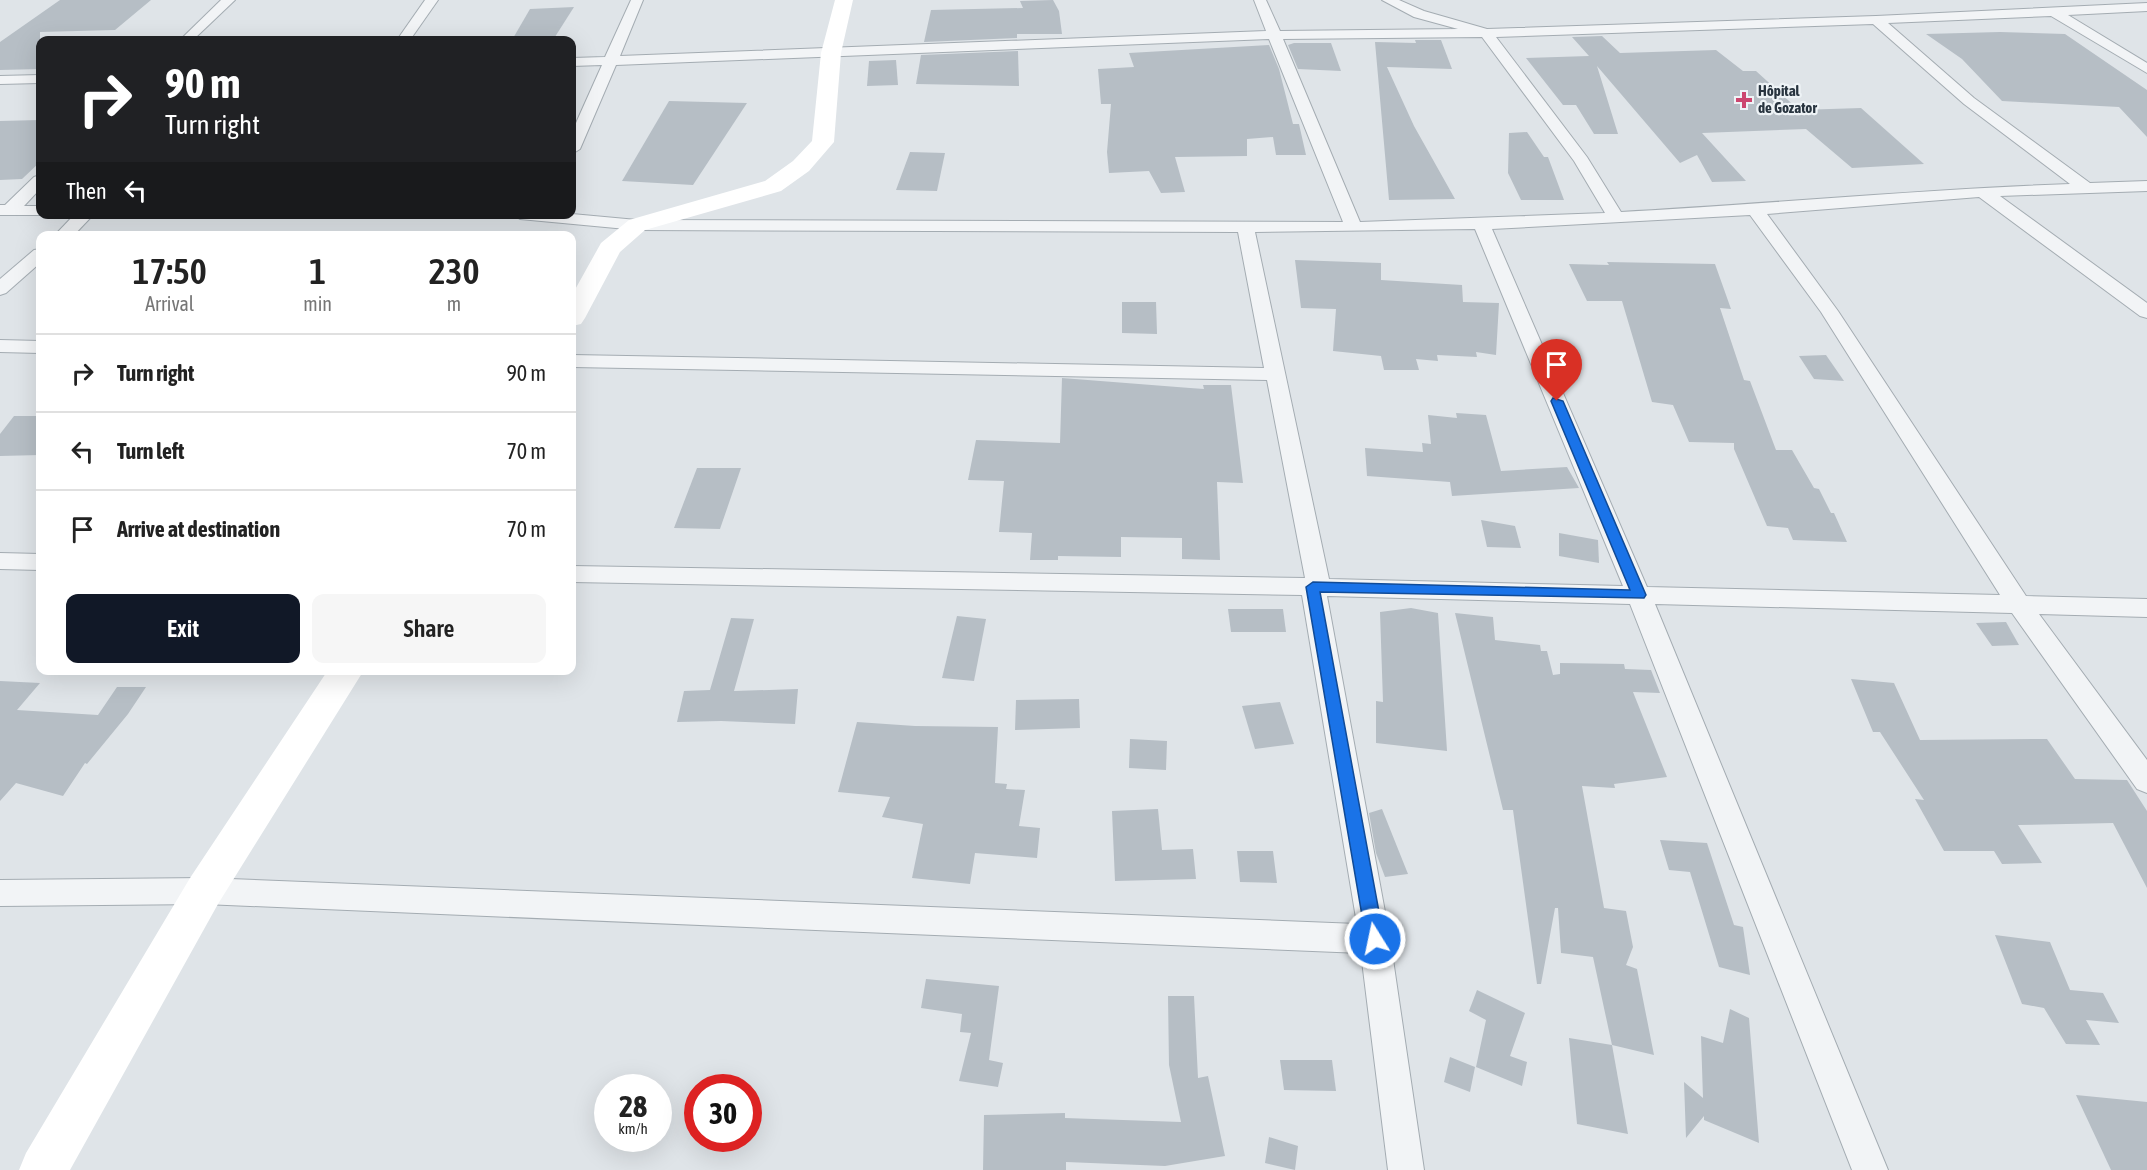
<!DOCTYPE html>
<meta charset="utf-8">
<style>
body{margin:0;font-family:"Asap Condensed",sans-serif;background:#f6f6f6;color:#222;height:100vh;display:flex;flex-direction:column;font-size:22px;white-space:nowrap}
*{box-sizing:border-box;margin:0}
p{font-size:20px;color:#767676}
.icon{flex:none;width:33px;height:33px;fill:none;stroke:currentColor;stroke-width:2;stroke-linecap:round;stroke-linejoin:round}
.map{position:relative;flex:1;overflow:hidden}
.sheet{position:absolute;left:36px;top:231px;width:540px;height:444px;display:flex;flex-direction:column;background:#fff;border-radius:12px;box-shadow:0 6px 24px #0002}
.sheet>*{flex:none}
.guide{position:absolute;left:36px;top:36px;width:540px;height:183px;border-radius:12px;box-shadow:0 6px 24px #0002;background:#202124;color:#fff;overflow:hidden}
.speed{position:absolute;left:594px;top:1074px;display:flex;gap:12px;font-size:30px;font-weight:700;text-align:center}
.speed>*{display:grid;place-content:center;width:78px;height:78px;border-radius:50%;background:#fff;box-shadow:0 6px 24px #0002;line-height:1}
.speed small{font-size:15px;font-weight:400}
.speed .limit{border:9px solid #d22;background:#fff;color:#111}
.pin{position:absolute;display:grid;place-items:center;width:51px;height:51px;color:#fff;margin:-62px -26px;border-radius:50% 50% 50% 0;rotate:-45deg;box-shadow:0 0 6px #0007}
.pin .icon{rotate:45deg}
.me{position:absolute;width:66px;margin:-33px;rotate:350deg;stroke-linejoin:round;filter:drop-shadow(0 0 4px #0008)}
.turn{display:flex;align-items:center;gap:21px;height:126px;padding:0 30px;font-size:27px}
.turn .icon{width:78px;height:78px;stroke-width:2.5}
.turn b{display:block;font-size:42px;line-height:51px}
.then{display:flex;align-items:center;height:57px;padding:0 30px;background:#0003;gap:12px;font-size:22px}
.eta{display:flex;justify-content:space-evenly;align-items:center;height:102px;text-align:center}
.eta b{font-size:36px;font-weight:600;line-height:42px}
.action{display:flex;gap:12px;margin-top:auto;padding:12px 30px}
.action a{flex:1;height:69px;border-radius:12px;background:#111827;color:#fff;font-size:24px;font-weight:600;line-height:69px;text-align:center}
.action a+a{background:#f6f6f6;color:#222}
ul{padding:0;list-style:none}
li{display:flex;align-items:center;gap:18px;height:78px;padding:0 30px;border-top:2px solid #e0e0e0}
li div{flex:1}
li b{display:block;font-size:22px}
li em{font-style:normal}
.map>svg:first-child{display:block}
.building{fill:#b6bec5}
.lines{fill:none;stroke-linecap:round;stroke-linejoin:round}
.street-casing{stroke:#a4acb2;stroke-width:2}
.street{fill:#f2f4f6;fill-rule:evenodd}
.secondary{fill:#fff;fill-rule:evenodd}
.route{fill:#1a73e8;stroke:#114b97;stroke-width:1.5}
.poi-dot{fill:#cc466f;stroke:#eef3f6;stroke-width:2}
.labels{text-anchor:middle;stroke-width:4.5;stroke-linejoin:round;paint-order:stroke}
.far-poi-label{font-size:15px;font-weight:bold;fill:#28343f;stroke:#eef3f6;text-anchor:start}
</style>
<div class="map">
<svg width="2147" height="1170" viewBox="0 0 2147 1170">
<rect width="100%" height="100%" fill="#dfe4e8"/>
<g class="building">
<polygon points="60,0 151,0 115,30 40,32 40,69 0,70 0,42"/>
<polygon points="1053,0 1059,11 1062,34 1017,34 1017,38 924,42 931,10 1023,8 1020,1"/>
<polygon points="574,7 553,40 512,40 530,9"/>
<polygon points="2000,32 2065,34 2147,90 2147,137 2119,107 2002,101 1962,59 1926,34"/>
<polygon points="1602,36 1620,53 1716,50 1743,71 1756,71 1799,110 1861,108 1924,164 1852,168 1806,129 1702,133 1746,181 1712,182 1697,155 1680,163 1597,66 1618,134 1594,134 1576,105 1563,105 1526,58 1589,56 1572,37"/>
<polygon points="1415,40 1441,40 1452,69 1387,67 1414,126 1455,199 1389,200 1375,42 1416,43"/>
<polygon points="1294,43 1331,43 1341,71 1298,69 1288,45"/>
<polygon points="1269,45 1279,69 1293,124 1299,124 1306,155 1276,155 1273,137 1247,139 1247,156 1175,157 1185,192 1161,193 1149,171 1109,173 1107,152 1111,104 1101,104 1098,69 1134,67 1129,53"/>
<polygon points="1018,51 1019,86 916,84 921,55"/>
<polygon points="896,60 898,85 867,86 869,61"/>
<polygon points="669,101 747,103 693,185 622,181"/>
<polygon points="40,120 40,162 22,179 0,180 0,121"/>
<polygon points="1527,132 1544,157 1548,157 1564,200 1521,200 1508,173 1509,133"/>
<polygon points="910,152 945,153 937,191 896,190"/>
<polygon points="1295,260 1381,263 1381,280 1462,285 1463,302 1499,303 1496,355 1476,352 1477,357 1437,355 1438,361 1416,359 1419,370 1384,370 1381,356 1333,351 1336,309 1301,308"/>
<polygon points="1607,262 1715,264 1731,309 1720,308 1744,380 1750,381 1776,450 1792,450 1814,488 1819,489 1831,513 1834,513 1847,542 1793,540 1788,528 1767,526 1734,449 1734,443 1689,442 1673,405 1652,402 1622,301 1587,301 1569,264 1609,265"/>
<polygon points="1122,302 1156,302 1157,334 1122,333"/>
<polygon points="1826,355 1844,381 1814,379 1799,356"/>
<polygon points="1062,378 1190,388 1204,389 1203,385 1231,385 1243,483 1217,482 1220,560 1182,559 1182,538 1121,537 1121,557 1058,556 1058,560 1030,560 1032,533 999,532 1004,481 968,480 976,440 1060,443"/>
<polygon points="1456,413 1486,415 1501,471 1567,467 1579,488 1452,496 1450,482 1367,476 1365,448 1423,452 1422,443 1431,444 1428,415 1457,418"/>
<polygon points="14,416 40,416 40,455 0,456 0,434"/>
<polygon points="697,468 741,468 720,529 674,528"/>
<polygon points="1481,520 1515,526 1521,548 1487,547"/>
<polygon points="1559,533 1598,540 1599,563 1559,556"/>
<polygon points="1411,608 1438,613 1447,751 1376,743 1376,701 1383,702 1380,612"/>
<polygon points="1228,609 1283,609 1286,632 1231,632"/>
<polygon points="1455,613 1493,617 1495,640 1540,645 1541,651 1547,651 1553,675 1560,674 1560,663 1624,664 1625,669 1651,670 1660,693 1633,692 1667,777 1614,784 1615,788 1582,786 1604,908 1626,911 1633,947 1626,965 1637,969 1654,1055 1612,1045 1593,957 1561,953 1558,908 1555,908 1541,984 1537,984 1513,810 1503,810"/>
<polygon points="957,616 986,619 974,681 942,678"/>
<polygon points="731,618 754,619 734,691 798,689 795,724 721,721 677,722 684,691 710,690"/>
<polygon points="2006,622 2019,645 1992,646 1976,623"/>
<polygon points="1851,679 1894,683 1920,740 2047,739 2075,779 2127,780 2147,811 2147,888 2113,823 2018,825 2042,863 2002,864 1994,851 1944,851 1915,799 1924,800 1880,732 1873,732"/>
<polygon points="0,681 40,683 17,710 98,715 117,687 146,687 128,714 87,764 85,763 63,796 16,783 0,801"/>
<polygon points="1079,699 1080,728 1015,730 1016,700"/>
<polygon points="1280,702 1294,744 1255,749 1242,706"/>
<polygon points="857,722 915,726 998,727 995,783 1007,784 1006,789 1025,790 1019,826 1040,828 1037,858 975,853 970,884 912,878 923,824 882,817 890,797 838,792"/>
<polygon points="1130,739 1167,741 1166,770 1129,768"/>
<polygon points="1158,809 1162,850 1193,849 1196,879 1115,881 1112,811"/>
<polygon points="1382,809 1408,874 1385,877 1376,853 1369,813"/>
<polygon points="1660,840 1707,843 1734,925 1743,927 1750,975 1719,967 1690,872 1669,870"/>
<polygon points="1237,851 1273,851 1277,883 1240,882"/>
<polygon points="1995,935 2050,942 2070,990 2103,993 2119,1023 2086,1020 2100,1045 2066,1044 2044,1008 2022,1004"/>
<polygon points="926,979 999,986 989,1060 1003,1063 998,1087 959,1081 971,1033 960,1032 962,1014 921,1008"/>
<polygon points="1477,990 1525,1013 1510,1056 1527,1062 1522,1086 1476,1067 1486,1020 1469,1011"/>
<polygon points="1168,996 1194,996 1198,1078 1208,1076 1225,1156 1165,1166 1066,1162 1066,1170 983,1170 984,1115 1065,1113 1065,1118 1181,1122 1169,1065"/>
<polygon points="1730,1009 1749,1018 1759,1143 1704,1120 1704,1116 1686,1138 1684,1082 1703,1098 1701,1036 1723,1043"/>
<polygon points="1569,1038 1612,1045 1628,1134 1577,1124"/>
<polygon points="1450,1057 1475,1067 1470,1092 1444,1082"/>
<polygon points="1280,1060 1332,1060 1336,1091 1284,1090"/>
<polygon points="2076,1095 2147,1102 2147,1170 2111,1170"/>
<polygon points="1269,1137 1298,1146 1295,1170 1265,1163"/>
</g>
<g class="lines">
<g class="street-casing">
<g id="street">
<polygon points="221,0 235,0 193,40 180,40"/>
<polygon points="425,0 438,0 410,40 397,40"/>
<path d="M631,0H643L620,56L1266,31L1254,0H1266L1280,31L1458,29L1414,17L1382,0H1399L1424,11L1487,29L1876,16L2147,3V11L2068,15L2147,63V73L2051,16L1888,23L1974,98L2090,183L2147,181V191L2000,196L2147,303V318L2140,316L1979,197L1767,214L1838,311L2026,596L2147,599V617L2039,614L2147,760V793L2137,789L2012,613L1655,604L1888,1170H1852L1630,604L1327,596L1390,939L1424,1170H1388L1361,953L204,904L0,906V880L204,878L1357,924L1302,595L572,582V566L1305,578L1267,380L572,367V355L1264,368L1238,232L637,230L520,219L512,214H572L637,220L1343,222L1269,39L616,65L580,149L572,154V132L602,65L572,66V58L605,57ZM1873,24L1964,104L2070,184C1920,189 1771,204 1621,212L1587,157L1496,37ZM1482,37L1574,161L1605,213L1360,222L1283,39ZM1750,215L1821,312L2000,595L1647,587L1492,229ZM1475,229L1623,586L1329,579L1255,232Z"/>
<polygon points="40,75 40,83 0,84 0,76"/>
<polygon points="40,175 40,189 24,206 40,206 40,214 46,215 0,215 0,205 5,205 34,177"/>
<polygon points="75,214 94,214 73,236 54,236"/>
<polygon points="40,249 40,263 6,293 0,295 0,279 34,250"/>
<polygon points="0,340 40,341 40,353 0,352"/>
<polygon points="0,553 40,554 40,570 0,569"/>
</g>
</g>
<use href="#street" class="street"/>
<g class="secondary">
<polygon points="835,0 853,0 841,53 834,142 809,171 781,191 645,230 620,252 585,318 581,324 572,326 572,295 601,243 629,220 765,181 793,161 812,141 821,53"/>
<polygon points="328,670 364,670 218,904 70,1170 19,1170 26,1153 190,878"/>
</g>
</g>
<polygon class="route" points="1553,398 1563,401 1646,595 1644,598 1320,592 1384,939 1381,945 1375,947 1369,945 1366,939 1306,587 1313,582 1630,590 1551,401"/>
<path class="poi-dot" d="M1741 91h6v6h6v6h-6v6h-6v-6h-6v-6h6z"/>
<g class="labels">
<g class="far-poi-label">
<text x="1758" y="96">Hôpital<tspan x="1758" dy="17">de Gozator</tspan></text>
</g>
</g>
</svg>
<div class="speed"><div>28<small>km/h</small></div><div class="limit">30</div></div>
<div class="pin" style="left:1557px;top:401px;background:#d93025"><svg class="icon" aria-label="arrive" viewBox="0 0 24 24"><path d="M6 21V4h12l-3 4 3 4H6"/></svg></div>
<svg class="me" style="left:1375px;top:939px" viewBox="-20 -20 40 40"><circle r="17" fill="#1a73e8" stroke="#fff" stroke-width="3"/><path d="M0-11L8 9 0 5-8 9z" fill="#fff"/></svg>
<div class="guide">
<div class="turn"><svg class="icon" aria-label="right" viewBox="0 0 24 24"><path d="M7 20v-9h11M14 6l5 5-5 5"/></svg><div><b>90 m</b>Turn right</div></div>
<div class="then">Then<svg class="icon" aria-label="left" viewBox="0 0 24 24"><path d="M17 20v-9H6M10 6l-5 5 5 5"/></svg></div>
</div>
<section class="sheet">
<div class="eta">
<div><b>17:50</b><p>Arrival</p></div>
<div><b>1</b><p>min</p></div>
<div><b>230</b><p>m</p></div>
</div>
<ul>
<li><svg class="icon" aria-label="right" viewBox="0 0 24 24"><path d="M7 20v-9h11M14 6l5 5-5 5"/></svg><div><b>Turn right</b></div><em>90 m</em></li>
<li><svg class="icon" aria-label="left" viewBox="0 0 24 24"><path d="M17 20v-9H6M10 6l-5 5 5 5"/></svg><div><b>Turn left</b></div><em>70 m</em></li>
<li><svg class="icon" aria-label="arrive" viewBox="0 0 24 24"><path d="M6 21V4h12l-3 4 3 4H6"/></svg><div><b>Arrive at destination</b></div><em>70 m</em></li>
</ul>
<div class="action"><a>Exit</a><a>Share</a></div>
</section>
</div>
